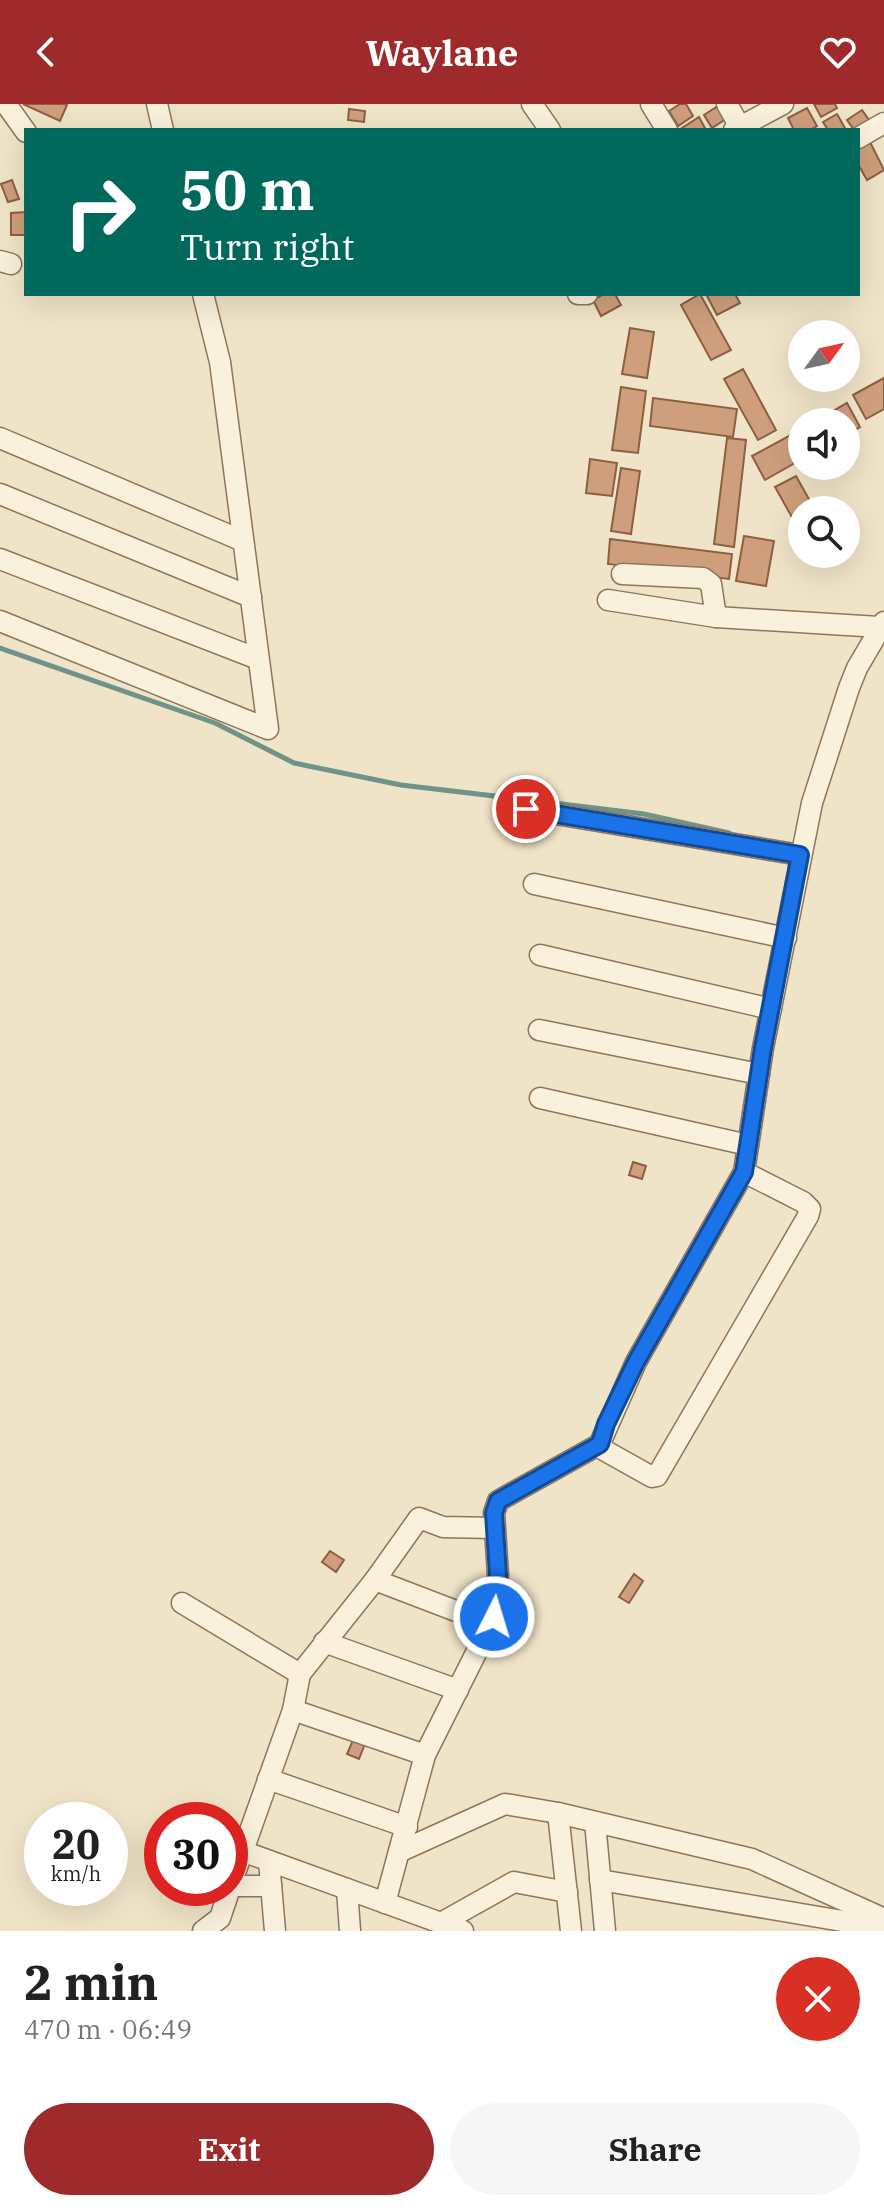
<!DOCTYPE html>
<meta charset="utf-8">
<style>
body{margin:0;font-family:"IBM Plex Serif",serif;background:#f6f6f6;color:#222;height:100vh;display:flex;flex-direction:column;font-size:30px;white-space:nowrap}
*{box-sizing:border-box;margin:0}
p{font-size:26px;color:#767676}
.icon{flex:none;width:44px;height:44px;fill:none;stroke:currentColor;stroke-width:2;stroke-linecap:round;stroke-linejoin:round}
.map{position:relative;height:1827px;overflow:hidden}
.drawer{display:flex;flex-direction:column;background:#fff;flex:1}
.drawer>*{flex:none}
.hud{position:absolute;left:24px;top:24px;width:836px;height:168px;border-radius:0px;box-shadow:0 8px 32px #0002;background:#00695c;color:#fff;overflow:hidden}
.needle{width:52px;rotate:57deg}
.buttons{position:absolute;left:788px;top:216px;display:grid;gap:16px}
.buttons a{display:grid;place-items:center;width:72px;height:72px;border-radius:50%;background:#fff;box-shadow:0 8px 32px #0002;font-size:40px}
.speed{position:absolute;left:24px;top:1698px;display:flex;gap:16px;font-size:40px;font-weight:700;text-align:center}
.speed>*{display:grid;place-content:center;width:104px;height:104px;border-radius:50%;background:#fff;box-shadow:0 8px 32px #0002;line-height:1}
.speed small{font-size:20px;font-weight:400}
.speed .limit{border:12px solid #d22;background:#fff;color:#111}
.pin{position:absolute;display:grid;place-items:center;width:68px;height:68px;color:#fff;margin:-34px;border:4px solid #fff;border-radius:50%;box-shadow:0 2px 8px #0007}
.me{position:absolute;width:88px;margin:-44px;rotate:5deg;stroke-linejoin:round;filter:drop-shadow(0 0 6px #0008)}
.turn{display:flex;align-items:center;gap:28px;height:168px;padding:0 24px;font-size:36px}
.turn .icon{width:104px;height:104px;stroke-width:2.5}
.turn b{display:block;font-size:56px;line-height:68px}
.round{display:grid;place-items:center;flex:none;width:84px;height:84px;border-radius:42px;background:#f6f6f6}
.overview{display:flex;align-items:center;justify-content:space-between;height:136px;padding:0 24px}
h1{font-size:48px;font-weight:800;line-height:60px}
.button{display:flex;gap:16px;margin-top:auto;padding:16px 24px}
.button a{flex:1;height:92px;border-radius:48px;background:#9e2a2b;color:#fff;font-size:32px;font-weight:800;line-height:92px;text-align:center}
.button a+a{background:#f6f6f6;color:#222}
header{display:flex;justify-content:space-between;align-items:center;height:104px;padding:0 24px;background:#9e2a2b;color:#fff;font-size:36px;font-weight:800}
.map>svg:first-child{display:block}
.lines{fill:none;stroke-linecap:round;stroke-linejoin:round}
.stream{stroke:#6f938a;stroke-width:5}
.building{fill:#cf9f7d;stroke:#8d5f41;stroke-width:2}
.minor-casing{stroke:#8d765c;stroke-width:23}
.minor{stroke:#faf1dc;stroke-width:20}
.route-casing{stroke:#114b97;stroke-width:20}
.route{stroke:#1a73e8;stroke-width:14}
</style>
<header><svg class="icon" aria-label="back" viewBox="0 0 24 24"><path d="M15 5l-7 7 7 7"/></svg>Waylane<svg class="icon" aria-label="heart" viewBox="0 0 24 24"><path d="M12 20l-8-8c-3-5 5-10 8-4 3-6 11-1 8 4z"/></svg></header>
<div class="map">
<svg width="884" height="1827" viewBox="0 0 884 1827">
<rect width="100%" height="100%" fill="#f0e4c8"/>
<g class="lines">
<g class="stream">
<polyline points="0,544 215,619 294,659 401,681 528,696"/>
<polyline points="546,698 644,710 729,729"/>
</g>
</g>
<g class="building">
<polygon points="23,0 64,0 67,1 60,17"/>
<polygon points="680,0 686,0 693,12 678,22 669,7"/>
<polygon points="721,0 729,13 712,24 704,11"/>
<polygon points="814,0 835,0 837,4 821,13"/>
<polygon points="807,4 817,22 810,26 794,26 788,14"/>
<polygon points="349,5 365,7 364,18 348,16"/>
<polygon points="862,6 869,16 854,26 847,16"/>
<polygon points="837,10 846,26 828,26 823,18"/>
<polygon points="699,13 706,26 679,26"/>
<polygon points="870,38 884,66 867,76 858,60 858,45"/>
<polygon points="12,76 19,95 8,98 1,80"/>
<polygon points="26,108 26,131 11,131 11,109"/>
<polygon points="604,190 615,190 621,201 601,212 593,196"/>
<polygon points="700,190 731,246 711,256 681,201"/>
<polygon points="706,190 735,190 740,199 717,211"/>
<polygon points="630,224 654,228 647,274 622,270"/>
<polygon points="743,265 776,326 758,336 724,275"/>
<polygon points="884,274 884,305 866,315 853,291"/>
<polygon points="621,283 646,287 638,349 612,346"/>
<polygon points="653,294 737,305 733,333 650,322"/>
<polygon points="847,299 860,323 846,331 846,318 814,318"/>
<polygon points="802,325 802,355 765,376 752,352"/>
<polygon points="727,334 746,336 734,443 714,440"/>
<polygon points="590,355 617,359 612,392 586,389"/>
<polygon points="621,364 640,367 631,430 611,427"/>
<polygon points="796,372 815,406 802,406 802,431 775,383"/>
<polygon points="744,432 774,437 766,482 736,477"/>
<polygon points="610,435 732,450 729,475 608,460"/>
<polygon points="633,1058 646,1062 642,1075 629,1071"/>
<polygon points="330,1447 344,1456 336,1468 322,1458"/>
<polygon points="634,1470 643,1477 629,1499 619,1493"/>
<polygon points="357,1627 368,1632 359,1655 347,1650"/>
</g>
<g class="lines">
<g class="minor-casing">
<g id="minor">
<polyline points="6,0 26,28"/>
<polyline points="157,0 163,26"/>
<polyline points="532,0 550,26"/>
<polyline points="651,0 667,26"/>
<polyline points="727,0 740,23"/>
<polyline points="734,26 783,0"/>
<polyline points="858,34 884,19"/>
<polyline points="0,157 11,160"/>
<polyline points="578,190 587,190"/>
<polyline points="0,334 243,437"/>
<polyline points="0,390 251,493"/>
<polyline points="0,455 258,555"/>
<polyline points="622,470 703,474 711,480 716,513"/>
<polyline points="608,496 716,513 879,523"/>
<polyline points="0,517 268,625 220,258 203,190"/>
<polyline points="526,705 800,751"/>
<polyline points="534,780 786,834"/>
<polyline points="540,851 771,905"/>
<polyline points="539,926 759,970"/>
<polyline points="540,994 748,1041"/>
<polyline points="744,1068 803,1098 810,1105 808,1112 657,1372 652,1373 602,1345 601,1337 636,1258 744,1068 763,944 812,699 849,584 857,564 884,518"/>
<polyline points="375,1476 490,1520"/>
<polyline points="182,1499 300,1570"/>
<polyline points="324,1538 458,1586"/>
<polyline points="293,1606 425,1651"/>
<polyline points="268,1675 407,1723"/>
<polyline points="558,1709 571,1827"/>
<polyline points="595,1718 605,1827"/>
<polyline points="242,1747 463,1827"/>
<polyline points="401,1747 505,1700 558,1709 752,1755 878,1812 877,1827"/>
<polyline points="269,1757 275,1827"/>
<polyline points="600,1776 878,1823"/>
<polyline points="230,1782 271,1782"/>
<polyline points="230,1783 293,1606 300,1570 375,1476 419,1414 443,1423 494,1424"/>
<polyline points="347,1785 350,1827"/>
<polyline points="385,1799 425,1651 494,1513 498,1471 494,1409 498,1397 600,1340"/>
<polyline points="441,1819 514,1778 567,1788"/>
<polyline points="203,1827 220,1814 230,1784"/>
</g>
</g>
<use href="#minor" class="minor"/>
</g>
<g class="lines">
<g class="route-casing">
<polyline id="route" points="494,1513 498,1471 494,1409 498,1397 600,1340 606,1320 636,1258 744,1068 763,944 800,751 526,705"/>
</g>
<use href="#route" class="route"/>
</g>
</svg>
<div class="buttons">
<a><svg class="needle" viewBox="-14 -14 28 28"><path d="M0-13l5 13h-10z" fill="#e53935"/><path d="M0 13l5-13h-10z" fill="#767676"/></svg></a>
<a><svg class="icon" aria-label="sound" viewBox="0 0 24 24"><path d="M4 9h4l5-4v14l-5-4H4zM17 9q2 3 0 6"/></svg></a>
<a><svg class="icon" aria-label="search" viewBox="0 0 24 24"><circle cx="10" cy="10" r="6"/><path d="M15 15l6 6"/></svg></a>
</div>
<div class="speed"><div>20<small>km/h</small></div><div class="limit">30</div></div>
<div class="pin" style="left:526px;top:705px;background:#d93025"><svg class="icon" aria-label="arrive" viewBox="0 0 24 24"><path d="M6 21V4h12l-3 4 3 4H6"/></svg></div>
<svg class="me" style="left:494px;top:1513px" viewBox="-20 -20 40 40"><circle r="17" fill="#1a73e8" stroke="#fff" stroke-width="3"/><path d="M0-11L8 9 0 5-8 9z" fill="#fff"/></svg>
<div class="hud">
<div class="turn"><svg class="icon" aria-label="right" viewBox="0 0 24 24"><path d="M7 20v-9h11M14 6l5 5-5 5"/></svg><div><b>50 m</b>Turn right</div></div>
</div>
</div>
<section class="drawer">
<div class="overview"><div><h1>2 min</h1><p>470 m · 06:49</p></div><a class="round" style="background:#d93025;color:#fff"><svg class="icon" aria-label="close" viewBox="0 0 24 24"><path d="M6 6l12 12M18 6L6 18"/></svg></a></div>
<div class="button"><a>Exit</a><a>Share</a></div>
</section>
